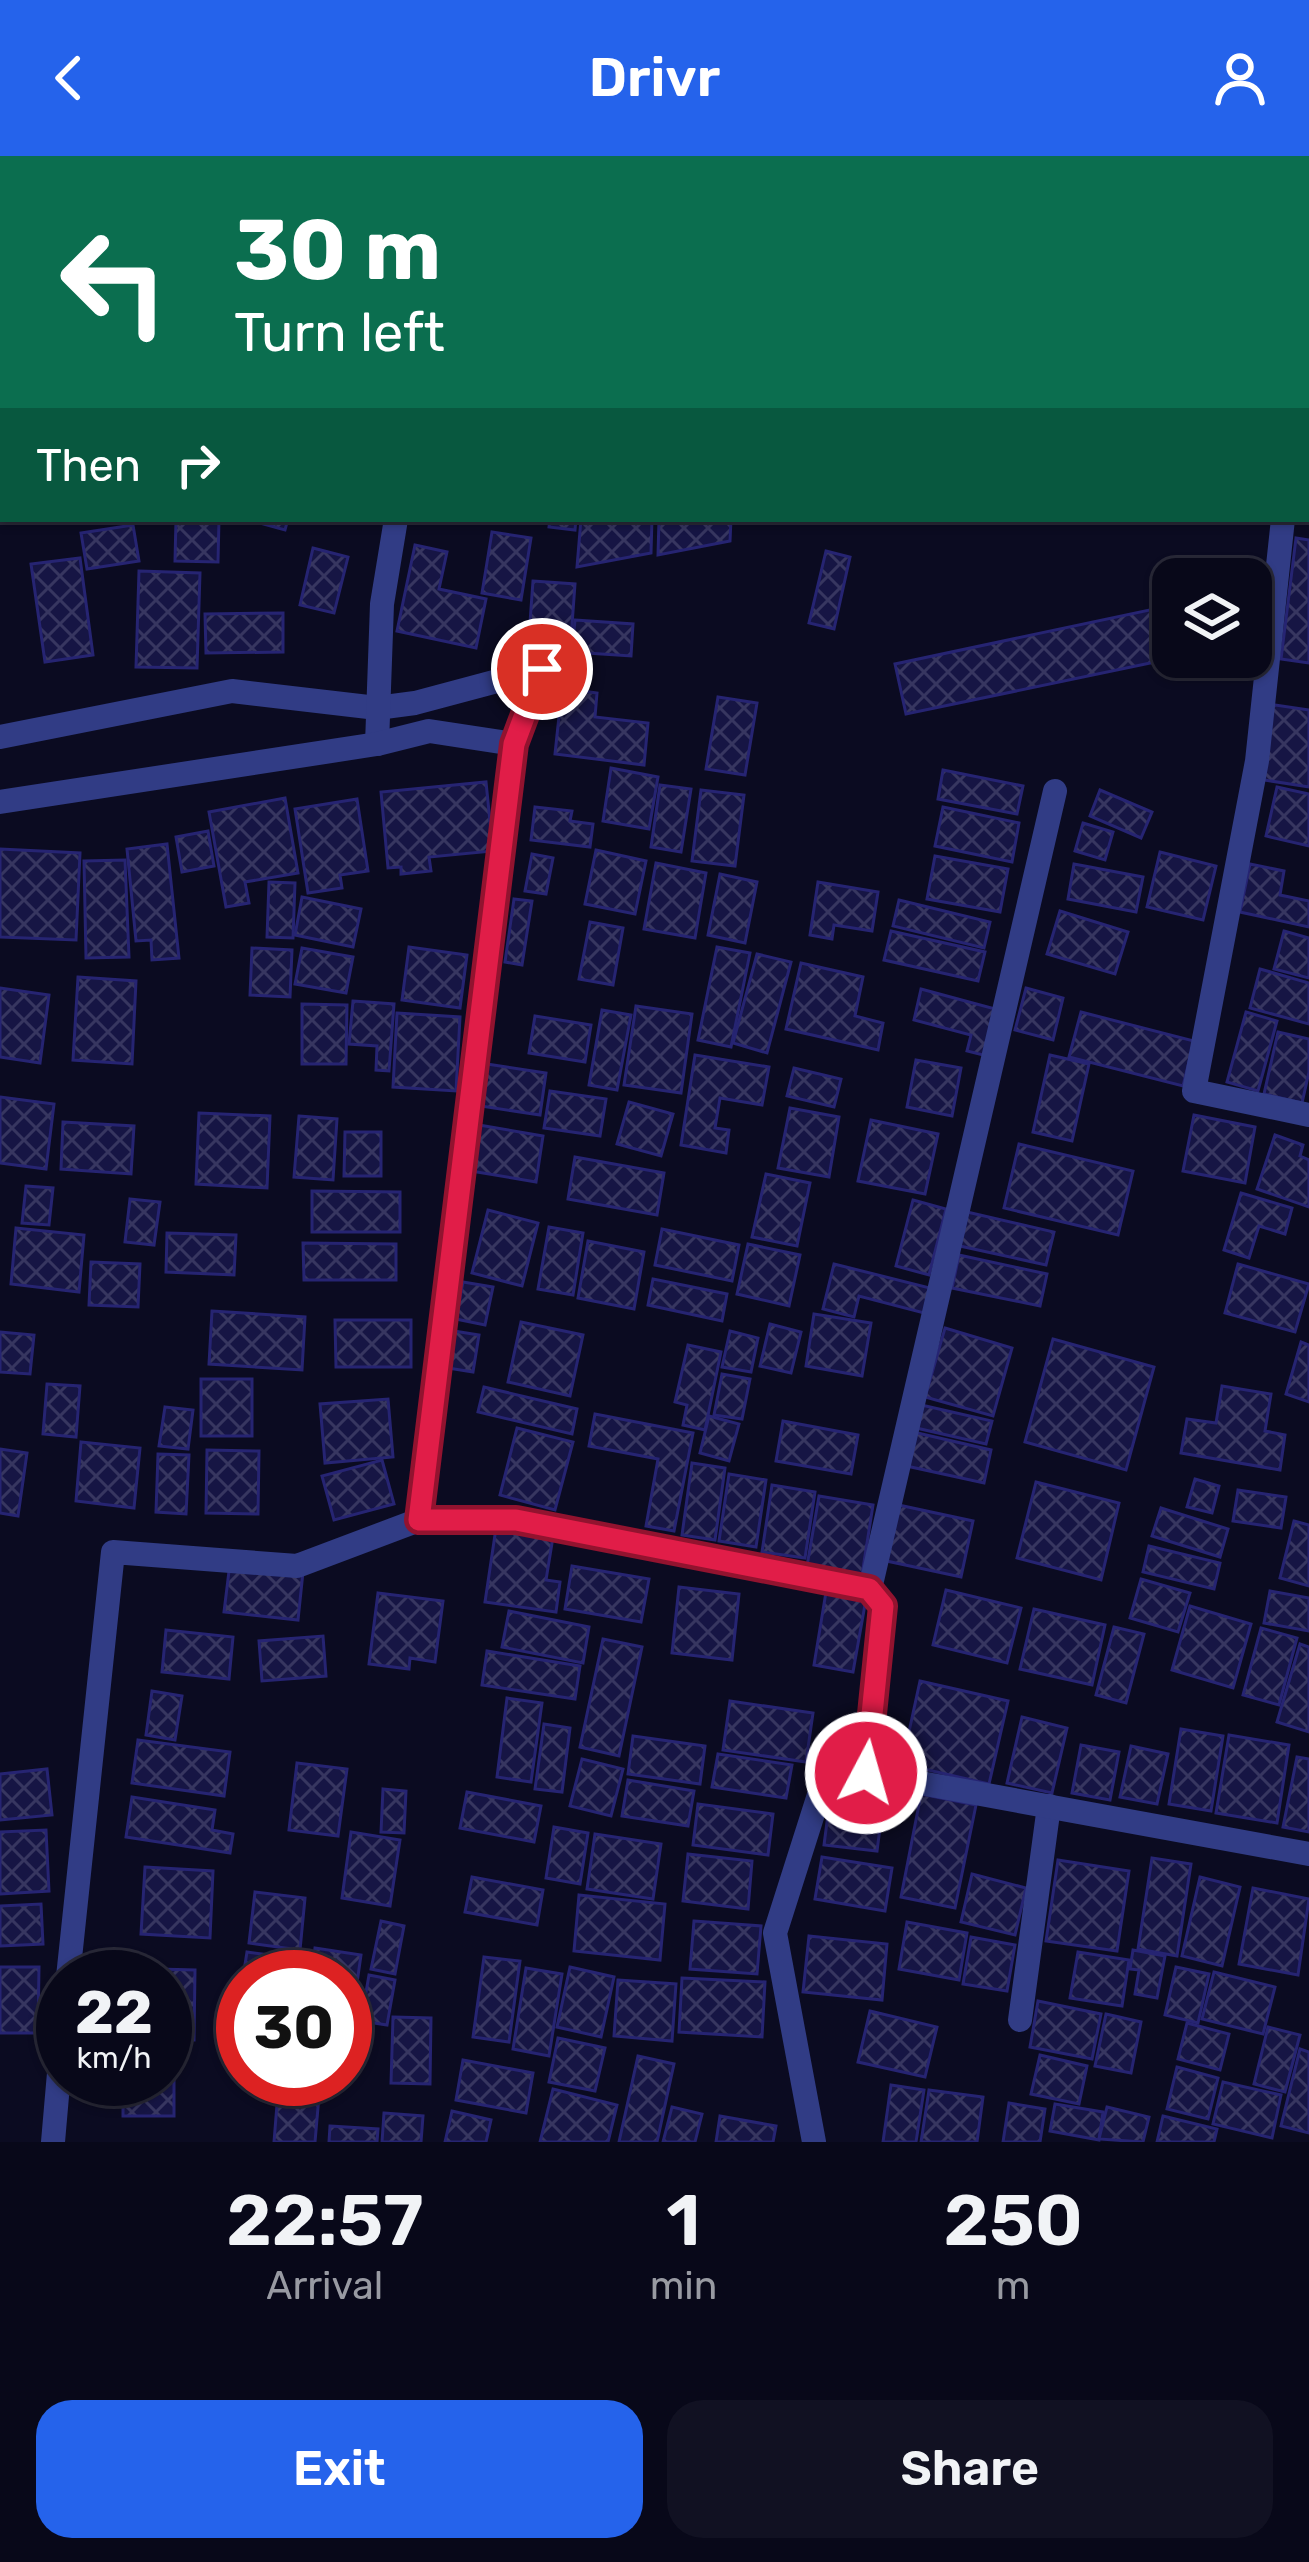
<!DOCTYPE html>
<style>
body{margin:0;font-family:Rubik,sans-serif;background:#112;color:#f1f3f6;height:100vh;display:flex;flex-direction:column;font-size:45px;white-space:nowrap}
*{box-sizing:border-box;margin:0}
p{font-size:39px;color:#989aa2}
.icon{flex:none;width:66px;height:66px;fill:none;stroke:currentColor;stroke-width:2;stroke-linecap:round;stroke-linejoin:round}
.map{position:relative;height:1986px;overflow:hidden}
.drawer{display:flex;flex-direction:column;background:#080819;flex:1}
.drawer>*{flex:none}
.hud{position:absolute;left:0px;top:0px;width:1311px;height:366px;box-shadow:0 3px 9px #0004,0 0 0 3px #292938;background:#0b6e4f;color:#fff;overflow:hidden}
.controls{position:absolute;left:1152px;top:402px;display:grid;gap:24px}
.controls a{display:grid;place-items:center;width:120px;height:120px;border-radius:24px;background:#080819;box-shadow:0 3px 9px #0004,0 0 0 3px #292938;font-size:60px}
.speed{position:absolute;left:36px;top:1794px;display:flex;gap:24px;font-size:60px;font-weight:700;text-align:center}
.speed>*{display:grid;place-content:center;width:156px;height:156px;border-radius:50%;background:#080819;box-shadow:0 3px 9px #0004,0 0 0 3px #292938;line-height:1}
.speed small{font-size:30px;font-weight:400}
.speed .limit{border:18px solid #d22;background:#fff;color:#111}
.pin{position:absolute;display:grid;place-items:center;width:102px;height:102px;color:#fff;margin:-51px;border:6px solid #fff;border-radius:50%;box-shadow:0 3px 12px #0007}
.me{position:absolute;width:132px;margin:-66px;rotate:6deg;stroke-linejoin:round;filter:drop-shadow(0 0 9px #0008)}
.turn{display:flex;align-items:center;gap:42px;height:252px;padding:0 36px;font-size:54px}
.turn .icon{width:156px;height:156px;stroke-width:2.5}
.turn b{display:block;font-size:84px;line-height:102px}
.then{display:flex;align-items:center;height:114px;padding:0 36px;background:#0003;gap:24px;font-size:45px}
.eta{display:flex;justify-content:space-evenly;align-items:center;height:204px;text-align:center}
.eta b{font-size:72px;font-weight:600;line-height:84px}
.cta{display:flex;gap:24px;margin-top:auto;padding:24px 36px}
.cta a{flex:1;height:138px;border-radius:36px;background:#2563eb;color:#fff;font-size:48px;font-weight:600;line-height:138px;text-align:center}
.cta a+a{background:#112;color:#f1f3f6}
header{display:flex;justify-content:space-between;align-items:center;height:156px;padding:0 36px;background:#2563eb;color:#fff;font-size:54px;font-weight:600}
.map>svg:first-child{display:block}
.building{fill:url(#building-cross-hatch);stroke:#262472;stroke-width:3}
.lines{fill:none;stroke-linecap:round;stroke-linejoin:round}
.street{stroke:#313c85;stroke-width:24}
.route-casing{stroke:#92132f;stroke-width:30}
.route{stroke:#e11d48;stroke-width:21}
</style>
<header><svg class="icon" aria-label="back" viewBox="0 0 24 24"><path d="M15 5l-7 7 7 7"/></svg>Drivr<svg class="icon" aria-label="person" viewBox="0 0 24 24"><circle cx="12" cy="8" r="4"/><path d="M4 21q1-7 8-7t8 7"/></svg></header>
<div class="map">
<svg width="1309" height="1986" viewBox="0 0 1309 1986">
<defs>
<pattern id="building-cross-hatch" width="8" height="8" patternUnits="userSpaceOnUse" patternTransform="scale(3)"><rect width="8" height="8" fill="#161544"/><path d="M0 0l8 8M0 8l8-8" fill="none" stroke="#373660"/></pattern>
</defs>
<rect width="100%" height="100%" fill="#0b0b21"/>
<g class="building">
<polygon points="176,363 219,363 218,406 175,405"/>
<polygon points="245,363 288,363 285,374"/>
<polygon points="550,363 576,363 575,374 549,371"/>
<polygon points="581,363 652,363 651,397 577,411"/>
<polygon points="659,363 731,363 730,385 658,399"/>
<polygon points="133,369 139,405 87,413 81,377"/>
<polygon points="492,376 531,382 521,444 482,437"/>
<polygon points="1296,382 1309,384 1309,507 1281,503"/>
<polygon points="415,389 447,396 439,433 486,443 476,492 397,475"/>
<polygon points="313,392 348,401 334,457 300,449"/>
<polygon points="826,395 850,401 834,473 809,467"/>
<polygon points="80,402 93,499 45,506 31,408"/>
<polygon points="139,415 200,417 197,512 136,511"/>
<polygon points="533,425 575,428 571,483 529,480"/>
<polygon points="1173,449 1173,501 1179,501 906,558 895,508"/>
<polygon points="283,457 283,496 206,497 205,458"/>
<polygon points="575,464 633,468 631,500 572,496"/>
<polygon points="562,532 597,537 595,561 648,567 644,609 555,598"/>
<polygon points="718,541 757,547 745,619 706,613"/>
<polygon points="1269,548 1309,554 1309,631 1258,623"/>
<polygon points="611,612 658,621 649,673 603,665"/>
<polygon points="943,614 1023,630 1017,658 938,643"/>
<polygon points="486,626 493,695 429,701 431,715 401,718 401,711 388,712 381,636"/>
<polygon points="660,629 691,633 681,696 651,691"/>
<polygon points="1277,631 1309,638 1309,690 1266,680"/>
<polygon points="701,634 744,639 735,710 692,705"/>
<polygon points="1100,634 1152,656 1141,682 1090,660"/>
<polygon points="285,642 298,717 245,726 249,747 226,751 209,656"/>
<polygon points="357,643 368,715 340,719 342,732 308,737 295,653"/>
<polygon points="535,651 572,655 570,665 593,668 590,691 531,684"/>
<polygon points="943,651 1019,667 1012,706 935,690"/>
<polygon points="1083,667 1113,676 1105,704 1075,695"/>
<polygon points="208,675 214,710 182,716 176,681"/>
<polygon points="167,688 179,802 152,804 151,784 136,785 127,693"/>
<polygon points="0,693 80,697 76,784 0,781"/>
<polygon points="596,694 646,705 635,758 585,748"/>
<polygon points="1160,696 1216,710 1203,764 1147,751"/>
<polygon points="532,698 553,702 546,738 525,735"/>
<polygon points="935,700 1008,713 1000,756 927,743"/>
<polygon points="125,704 129,801 86,802 84,705"/>
<polygon points="656,707 706,717 695,782 644,773"/>
<polygon points="1074,708 1143,721 1136,756 1068,743"/>
<polygon points="1250,708 1284,715 1280,739 1309,745 1309,771 1240,756"/>
<polygon points="720,718 757,726 745,787 708,779"/>
<polygon points="269,726 295,727 293,782 267,781"/>
<polygon points="818,726 878,736 872,775 834,769 832,783 810,779"/>
<polygon points="302,741 361,753 353,791 295,779"/>
<polygon points="514,743 532,745 522,809 505,806"/>
<polygon points="899,744 990,766 984,792 893,770"/>
<polygon points="1060,755 1128,776 1115,818 1047,798"/>
<polygon points="590,766 623,772 613,829 579,823"/>
<polygon points="891,775 985,796 978,825 884,804"/>
<polygon points="1284,775 1309,782 1309,822 1274,813"/>
<polygon points="409,791 467,799 460,852 402,844"/>
<polygon points="717,791 750,797 731,891 698,884"/>
<polygon points="252,792 292,794 290,841 250,839"/>
<polygon points="302,792 353,801 346,837 295,828"/>
<polygon points="757,798 791,806 767,897 733,887"/>
<polygon points="801,807 863,821 855,860 883,867 878,894 786,873"/>
<polygon points="1260,813 1309,827 1309,868 1250,852"/>
<polygon points="78,821 136,825 132,908 73,904"/>
<polygon points="0,832 49,839 40,907 0,901"/>
<polygon points="1026,832 1063,842 1053,884 1015,874"/>
<polygon points="921,833 999,854 987,900 967,895 971,879 914,864"/>
<polygon points="353,845 394,848 389,915 376,914 377,890 349,888"/>
<polygon points="302,848 347,849 346,908 302,908"/>
<polygon points="636,850 692,858 681,937 624,929"/>
<polygon points="602,854 631,859 617,934 589,929"/>
<polygon points="1081,856 1194,885 1183,930 1069,901"/>
<polygon points="1246,856 1277,865 1258,935 1227,926"/>
<polygon points="397,857 460,861 456,935 393,931"/>
<polygon points="535,860 591,869 585,906 529,897"/>
<polygon points="1278,876 1309,883 1309,916 1302,947 1264,938"/>
<polygon points="695,899 769,911 762,949 720,942 715,972 729,974 726,997 681,989"/>
<polygon points="1050,899 1089,908 1072,985 1033,976"/>
<polygon points="916,904 961,912 952,960 907,951"/>
<polygon points="487,908 546,917 540,959 481,950"/>
<polygon points="794,912 841,923 834,951 787,940"/>
<polygon points="550,935 606,943 600,980 544,972"/>
<polygon points="0,941 54,948 46,1013 0,1007"/>
<polygon points="629,946 673,958 661,1000 617,988"/>
<polygon points="790,952 839,961 829,1021 778,1012"/>
<polygon points="199,957 270,960 267,1032 196,1028"/>
<polygon points="1194,959 1255,971 1245,1027 1183,1015"/>
<polygon points="299,960 337,963 333,1024 294,1021"/>
<polygon points="871,964 938,978 925,1038 858,1025"/>
<polygon points="63,966 134,970 131,1018 61,1013"/>
<polygon points="479,969 543,980 536,1026 471,1015"/>
<polygon points="345,976 381,976 381,1020 344,1020"/>
<polygon points="1275,979 1303,989 1300,1000 1309,1004 1309,1051 1257,1033"/>
<polygon points="1019,988 1133,1015 1118,1079 1004,1052"/>
<polygon points="575,1001 664,1017 657,1059 568,1043"/>
<polygon points="766,1018 810,1027 797,1090 752,1081"/>
<polygon points="26,1030 53,1032 49,1069 22,1067"/>
<polygon points="312,1035 400,1036 400,1076 312,1076"/>
<polygon points="1241,1037 1292,1052 1285,1078 1259,1070 1249,1102 1224,1094"/>
<polygon points="130,1043 160,1046 154,1089 125,1086"/>
<polygon points="913,1044 946,1053 929,1119 896,1110"/>
<polygon points="488,1054 538,1067 522,1130 472,1117"/>
<polygon points="967,1056 1054,1076 1046,1109 960,1090"/>
<polygon points="549,1071 583,1077 573,1139 538,1133"/>
<polygon points="16,1072 84,1079 79,1136 11,1128"/>
<polygon points="662,1073 739,1089 732,1125 655,1109"/>
<polygon points="167,1077 236,1079 234,1119 166,1116"/>
<polygon points="588,1085 644,1096 634,1153 578,1142"/>
<polygon points="303,1087 396,1088 396,1124 304,1124"/>
<polygon points="748,1088 800,1099 789,1150 737,1138"/>
<polygon points="959,1099 1047,1118 1040,1150 952,1132"/>
<polygon points="91,1106 140,1108 138,1151 89,1149"/>
<polygon points="834,1108 930,1132 924,1157 859,1140 854,1161 823,1153"/>
<polygon points="1238,1108 1309,1128 1295,1176 1225,1157"/>
<polygon points="653,1123 727,1138 722,1165 648,1149"/>
<polygon points="463,1126 493,1131 485,1169 456,1163"/>
<polygon points="212,1155 305,1161 302,1214 209,1208"/>
<polygon points="814,1158 871,1167 862,1220 806,1210"/>
<polygon points="335,1164 411,1164 411,1211 336,1211"/>
<polygon points="521,1166 583,1179 570,1240 508,1226"/>
<polygon points="770,1168 801,1176 791,1217 760,1210"/>
<polygon points="945,1172 1012,1192 993,1260 925,1241"/>
<polygon points="454,1175 479,1179 473,1216 448,1212"/>
<polygon points="730,1175 758,1182 751,1216 722,1211"/>
<polygon points="0,1176 34,1179 30,1218 0,1216"/>
<polygon points="1053,1183 1154,1211 1126,1314 1025,1286"/>
<polygon points="1301,1186 1309,1189 1309,1246 1286,1238"/>
<polygon points="688,1189 721,1196 705,1274 683,1269 687,1249 675,1246"/>
<polygon points="722,1218 750,1223 742,1263 714,1259"/>
<rect x="201" y="1223" width="51" height="57"/>
<polygon points="47,1228 80,1230 76,1281 43,1278"/>
<polygon points="1222,1230 1271,1238 1265,1275 1285,1279 1280,1314 1181,1297 1187,1263 1216,1267"/>
<polygon points="484,1231 577,1253 572,1278 478,1256"/>
<polygon points="388,1243 393,1301 325,1307 320,1248"/>
<polygon points="917,1248 992,1265 986,1288 912,1271"/>
<polygon points="165,1251 193,1254 188,1293 159,1290"/>
<polygon points="595,1258 693,1277 674,1375 646,1370 658,1303 589,1290"/>
<polygon points="709,1260 739,1268 729,1305 700,1297"/>
<polygon points="783,1265 858,1279 851,1318 776,1305"/>
<polygon points="517,1272 573,1286 555,1354 500,1339"/>
<polygon points="909,1275 991,1294 984,1327 902,1309"/>
<polygon points="81,1286 140,1292 134,1352 76,1345"/>
<polygon points="0,1293 27,1297 18,1360 0,1357"/>
<polygon points="207,1294 259,1295 258,1358 206,1357"/>
<polygon points="158,1298 189,1299 186,1358 156,1356"/>
<polygon points="382,1304 394,1348 334,1364 322,1320"/>
<polygon points="692,1307 725,1312 715,1384 682,1379"/>
<polygon points="729,1318 766,1324 756,1391 719,1385"/>
<polygon points="1195,1323 1219,1330 1212,1357 1187,1351"/>
<polygon points="1036,1326 1119,1347 1101,1424 1017,1402"/>
<polygon points="772,1329 815,1336 805,1402 762,1396"/>
<polygon points="1238,1334 1286,1341 1281,1372 1233,1365"/>
<polygon points="819,1340 873,1349 862,1419 807,1410"/>
<polygon points="894,1348 973,1365 961,1421 882,1404"/>
<polygon points="1161,1352 1228,1373 1220,1401 1152,1380"/>
<polygon points="1294,1365 1309,1369 1309,1430 1280,1422"/>
<polygon points="496,1372 553,1381 546,1424 560,1426 556,1456 485,1446"/>
<polygon points="1149,1390 1220,1407 1214,1433 1143,1416"/>
<polygon points="230,1407 303,1416 298,1464 224,1456"/>
<polygon points="572,1410 649,1423 641,1466 565,1453"/>
<polygon points="1141,1423 1190,1437 1178,1476 1130,1462"/>
<polygon points="679,1431 739,1438 732,1504 672,1497"/>
<polygon points="946,1434 1021,1452 1007,1507 933,1489"/>
<polygon points="1270,1435 1309,1442 1309,1475 1264,1467"/>
<polygon points="826,1436 866,1443 853,1516 814,1509"/>
<polygon points="378,1437 443,1445 435,1506 410,1502 409,1513 369,1508"/>
<polygon points="1190,1450 1251,1468 1233,1532 1172,1514"/>
<polygon points="1034,1453 1105,1469 1092,1529 1020,1513"/>
<polygon points="509,1455 589,1471 583,1507 502,1491"/>
<polygon points="1114,1471 1144,1478 1126,1547 1096,1539"/>
<polygon points="1261,1472 1297,1482 1279,1549 1243,1539"/>
<polygon points="166,1474 233,1481 229,1523 162,1516"/>
<polygon points="323,1480 326,1520 262,1525 259,1485"/>
<polygon points="603,1483 642,1491 619,1600 580,1591"/>
<polygon points="1300,1488 1309,1491 1309,1576 1277,1566"/>
<polygon points="487,1495 580,1510 575,1543 482,1529"/>
<polygon points="920,1525 1008,1545 989,1628 902,1608"/>
<polygon points="152,1535 182,1540 175,1584 146,1579"/>
<polygon points="507,1542 542,1547 531,1626 497,1621"/>
<polygon points="730,1545 813,1557 806,1606 723,1594"/>
<polygon points="1022,1561 1067,1572 1052,1637 1007,1627"/>
<polygon points="544,1568 570,1572 562,1636 535,1633"/>
<polygon points="1181,1573 1223,1580 1211,1655 1169,1648"/>
<polygon points="1229,1579 1289,1589 1277,1667 1216,1657"/>
<polygon points="633,1580 705,1590 700,1628 628,1618"/>
<polygon points="138,1584 230,1596 224,1640 132,1627"/>
<polygon points="1081,1589 1119,1596 1110,1644 1072,1637"/>
<polygon points="1131,1590 1168,1598 1157,1648 1120,1641"/>
<polygon points="718,1598 792,1609 786,1642 712,1631"/>
<polygon points="1297,1601 1309,1603 1309,1676 1283,1671"/>
<polygon points="582,1603 623,1613 611,1660 570,1650"/>
<polygon points="297,1607 347,1613 338,1680 289,1674"/>
<polygon points="47,1613 52,1659 0,1664 0,1618"/>
<polygon points="628,1624 694,1635 688,1670 622,1660"/>
<polygon points="383,1633 406,1635 404,1677 381,1676"/>
<polygon points="467,1636 541,1650 534,1686 460,1672"/>
<polygon points="921,1638 976,1649 955,1752 901,1741"/>
<polygon points="132,1641 215,1654 212,1674 233,1678 230,1697 126,1681"/>
<polygon points="830,1643 883,1649 877,1695 824,1689"/>
<polygon points="698,1648 773,1658 768,1699 693,1689"/>
<polygon points="554,1671 588,1677 580,1728 546,1722"/>
<polygon points="46,1674 49,1735 0,1738 0,1676"/>
<polygon points="351,1676 400,1684 390,1750 342,1742"/>
<polygon points="595,1678 661,1688 653,1743 587,1733"/>
<polygon points="688,1698 752,1705 748,1753 683,1745"/>
<polygon points="822,1701 892,1712 885,1755 815,1743"/>
<polygon points="1152,1702 1191,1708 1177,1800 1138,1793"/>
<polygon points="1058,1704 1129,1715 1117,1795 1046,1785"/>
<polygon points="145,1711 213,1715 210,1782 141,1778"/>
<polygon points="972,1718 1026,1732 1015,1779 961,1766"/>
<polygon points="472,1721 543,1734 537,1769 465,1756"/>
<polygon points="1200,1721 1240,1731 1222,1810 1182,1800"/>
<polygon points="1253,1732 1309,1743 1298,1819 1239,1808"/>
<polygon points="255,1736 305,1742 300,1794 249,1787"/>
<polygon points="579,1739 665,1748 660,1804 574,1795"/>
<polygon points="41,1748 43,1788 0,1790 0,1750"/>
<polygon points="381,1765 404,1770 395,1818 371,1813"/>
<polygon points="694,1765 761,1770 757,1818 690,1813"/>
<polygon points="907,1766 967,1777 959,1824 899,1813"/>
<polygon points="809,1780 887,1788 882,1844 803,1836"/>
<polygon points="971,1781 1015,1789 1007,1835 963,1828"/>
<polygon points="315,1792 361,1799 353,1855 345,1854 345,1821 311,1821"/>
<polygon points="1133,1794 1165,1800 1157,1842 1135,1838 1139,1814 1130,1813"/>
<polygon points="247,1796 286,1801 283,1821 243,1821"/>
<polygon points="1078,1796 1129,1804 1122,1850 1070,1842"/>
<polygon points="484,1801 520,1805 509,1886 473,1881"/>
<polygon points="0,1811 39,1811 38,1877 0,1877"/>
<polygon points="570,1811 614,1821 601,1881 557,1871"/>
<polygon points="1176,1811 1209,1818 1198,1867 1165,1859"/>
<polygon points="120,1812 195,1814 194,1884 165,1883 165,1821 120,1821"/>
<polygon points="526,1812 562,1818 549,1900 513,1893"/>
<polygon points="1214,1816 1275,1831 1263,1878 1202,1863"/>
<polygon points="369,1819 395,1824 387,1869 361,1865"/>
<polygon points="682,1822 765,1826 762,1881 679,1876"/>
<polygon points="618,1824 676,1828 672,1885 614,1880"/>
<polygon points="1038,1845 1101,1858 1092,1903 1030,1891"/>
<polygon points="870,1855 937,1871 925,1921 858,1906"/>
<polygon points="1106,1858 1141,1866 1131,1917 1095,1910"/>
<polygon points="393,1861 431,1862 430,1928 391,1927"/>
<polygon points="1187,1867 1229,1878 1220,1914 1178,1903"/>
<polygon points="1268,1871 1300,1879 1285,1936 1254,1928"/>
<polygon points="558,1882 605,1892 595,1935 549,1926"/>
<polygon points="1300,1893 1309,1896 1309,1977 1281,1970"/>
<polygon points="1040,1899 1087,1910 1079,1948 1031,1938"/>
<polygon points="638,1900 674,1908 657,1986 619,1986"/>
<polygon points="463,1904 533,1917 526,1957 456,1944"/>
<polygon points="165,1905 174,1905 174,1960 123,1960 123,1923 165,1923"/>
<polygon points="1177,1911 1218,1922 1208,1963 1167,1953"/>
<polygon points="1223,1926 1281,1939 1272,1982 1213,1968"/>
<polygon points="891,1929 924,1934 916,1986 883,1986"/>
<polygon points="553,1933 617,1949 608,1986 540,1986"/>
<polygon points="929,1934 983,1941 977,1986 921,1986"/>
<polygon points="278,1936 319,1940 315,1986 274,1986"/>
<polygon points="1009,1947 1045,1953 1040,1986 1003,1986"/>
<polygon points="1055,1948 1103,1956 1099,1984 1050,1975"/>
<polygon points="672,1951 702,1958 695,1986 663,1986"/>
<polygon points="1107,1951 1149,1961 1143,1986 1099,1983"/>
<polygon points="452,1955 491,1964 486,1986 445,1986"/>
<polygon points="384,1957 423,1960 421,1986 382,1986"/>
<polygon points="720,1960 776,1970 773,1986 716,1986"/>
<polygon points="1163,1960 1217,1973 1214,1986 1157,1986"/>
<polygon points="330,1970 378,1973 377,1986 329,1986"/>
</g>
<g class="lines">
<g class="street">
<polyline points="409,3 409,0"/>
<polyline points="1256,3 1257,0"/>
<polyline points="0,158 3,158"/>
<polyline points="1308,203 1309,203"/>
<polyline points="1283,363 1257,605 1194,935 1309,959"/>
<polyline points="0,581 232,535 377,552 415,547 542,513"/>
<polyline points="377,588 382,448 396,363"/>
<polyline points="0,646 377,588 429,575 514,588"/>
<polyline points="419,1364 516,1364 870,1433"/>
<polyline points="866,1617 882,1450 870,1433 1055,635"/>
<polyline points="68,1821 113,1396 297,1410 419,1364 514,588 542,513"/>
<polyline points="1020,1864 1049,1650"/>
<polyline points="53,1986 63,1871"/>
<polyline points="814,1986 775,1777 825,1620 866,1617 1309,1698"/>
</g>
</g>
<g class="lines">
<g class="route-casing">
<polyline id="route" points="542,513 514,588 419,1364 516,1364 869,1433 883,1450 866,1617"/>
</g>
<use href="#route" class="route"/>
</g>
</svg>
<div class="controls">
<a><svg class="icon" aria-label="layers" viewBox="0 0 24 24"><path d="M12 4l9 5-9 5-9-5zM3 14l9 5 9-5"/></svg></a>
</div>
<div class="speed"><div>22<small>km/h</small></div><div class="limit">30</div></div>
<div class="pin" style="left:542px;top:513px;background:#d93025"><svg class="icon" aria-label="arrive" viewBox="0 0 24 24"><path d="M6 21V4h12l-3 4 3 4H6"/></svg></div>
<svg class="me" style="left:866px;top:1617px" viewBox="-20 -20 40 40"><circle r="17" fill="#e11d48" stroke="#fff" stroke-width="3"/><path d="M0-11L8 9 0 5-8 9z" fill="#fff"/></svg>
<div class="hud">
<div class="turn"><svg class="icon" aria-label="left" viewBox="0 0 24 24"><path d="M17 20v-9H6M10 6l-5 5 5 5"/></svg><div><b>30 m</b>Turn left</div></div>
<div class="then">Then<svg class="icon" aria-label="right" viewBox="0 0 24 24"><path d="M7 20v-9h11M14 6l5 5-5 5"/></svg></div>
</div>
</div>
<section class="drawer">
<div class="eta">
<div><b>22:57</b><p>Arrival</p></div>
<div><b>1</b><p>min</p></div>
<div><b>250</b><p>m</p></div>
</div>
<div class="cta"><a>Exit</a><a>Share</a></div>
</section>
